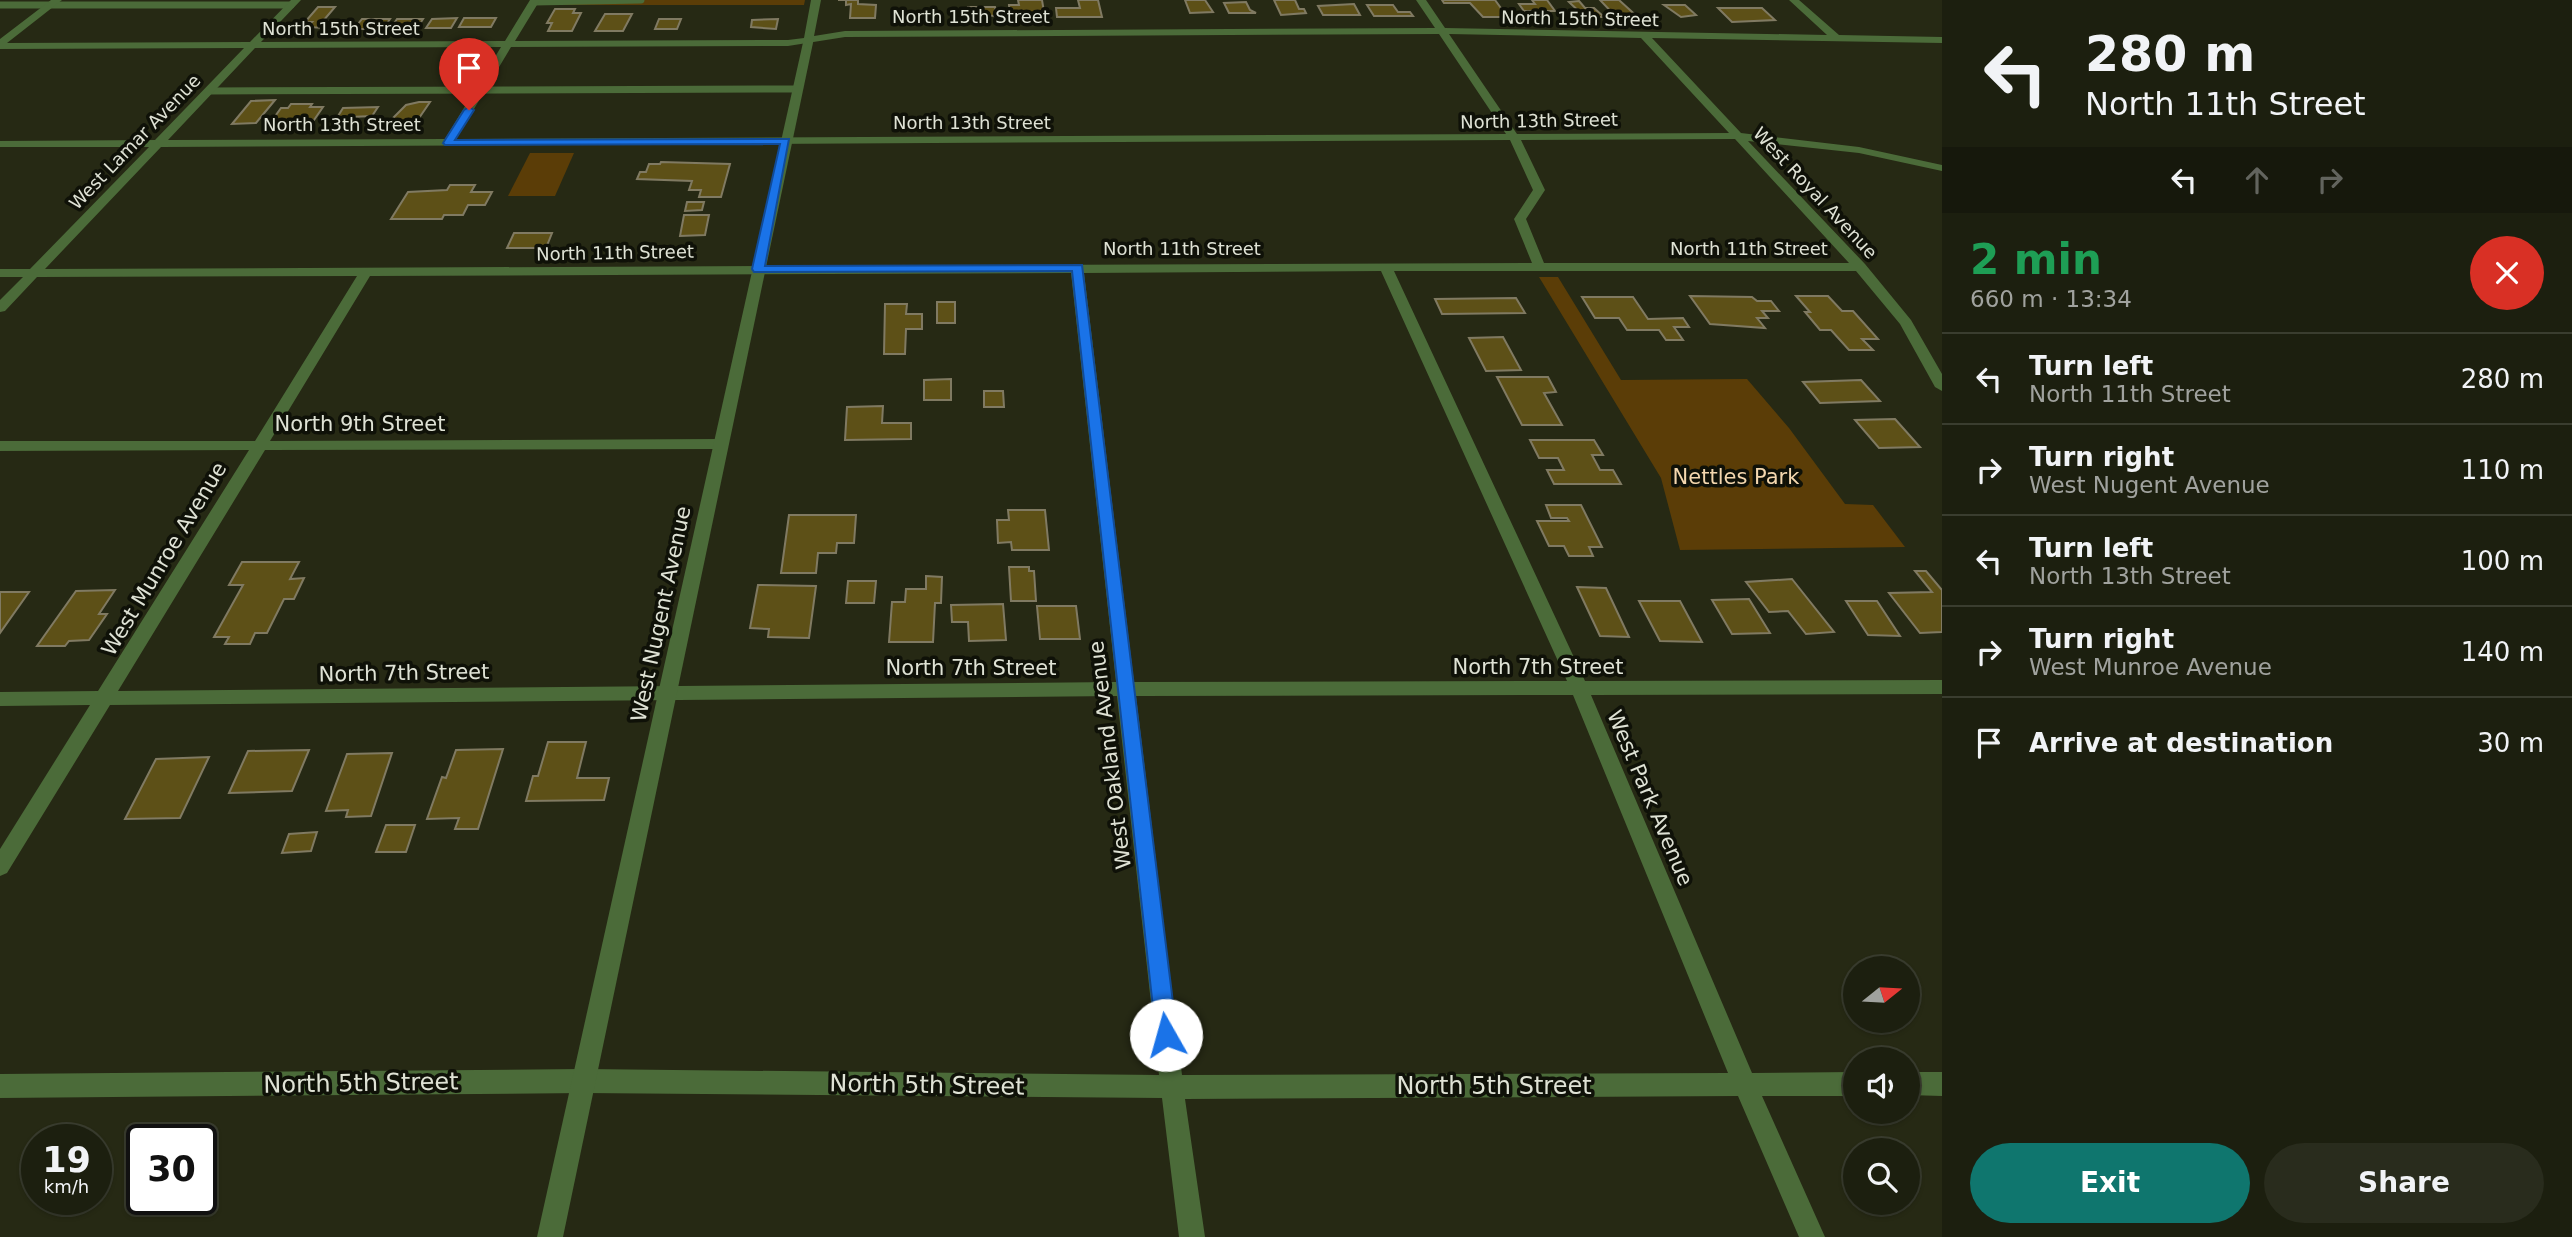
<!DOCTYPE html>
<meta charset="utf-8">
<style>
body{margin:0;font-family:"DejaVu Sans",sans-serif;background:#292c1d;color:#f1f3f6;height:100vh;display:flex;flex-direction:column;font-size:26px;white-space:nowrap}
*{box-sizing:border-box;margin:0}
p{font-size:23px;color:#a0a29e}
.icon{flex:none;width:38px;height:38px;fill:none;stroke:currentColor;stroke-width:2;stroke-linecap:round;stroke-linejoin:round}
.map{position:relative;flex:1;overflow:hidden}
.sheet{display:flex;flex-direction:column;background:#1c1f0f;width:630px}
.sheet>*{flex:none}
.banner{background:#1c1f0f;color:#f1f3f6;overflow:hidden}
.needle{width:46px;rotate:72deg}
.fabs{position:absolute;left:1843px;top:956px;display:grid;gap:14px}
.fabs a{display:grid;place-items:center;width:77px;height:77px;border-radius:50%;background:#1c1f0f;box-shadow:0 2px 5px #0004,0 0 0 2px #3a3d2f;font-size:35px}
.speed{position:absolute;left:21px;top:1124px;display:flex;gap:14px;font-size:35px;font-weight:700;text-align:center}
.speed>*{display:grid;place-content:center;width:91px;height:91px;border-radius:50%;background:#1c1f0f;box-shadow:0 2px 5px #0004,0 0 0 2px #3a3d2f;line-height:1}
.speed small{font-size:18px;font-weight:400}
.speed .limit{border:4px solid #111;border-radius:10px;background:#fff;color:#111}
.pin{position:absolute;display:grid;place-items:center;width:60px;height:60px;color:#fff;margin:-72px -30px;border-radius:50% 50% 50% 0;rotate:-45deg;box-shadow:0 0 7px #0007}
.pin .icon{rotate:45deg}
.me{position:absolute;width:77px;margin:-38px;rotate:353deg;stroke-linejoin:round;filter:drop-shadow(0 0 5px #0008)}
.turn{display:flex;align-items:center;gap:24px;height:147px;padding:0 28px;font-size:32px}
.turn .icon{width:91px;height:91px;stroke-width:2.5}
.turn b{display:block;font-size:49px;line-height:60px}
.lanes{display:flex;align-items:center;height:66px;padding:0 28px;background:#0003;justify-content:center;gap:35px;direction:ltr}
.lanes .off{opacity:.35}
.round{display:grid;place-items:center;flex:none;width:74px;height:74px;border-radius:37px;background:#292c1d}
.overview{display:flex;align-items:center;justify-content:space-between;height:119px;padding:0 28px}
h1{font-size:42px;font-weight:700;line-height:52px;color:#1e9e55}
.primary-button{display:flex;gap:14px;margin-top:auto;padding:14px 28px}
.primary-button a{flex:1;height:80px;border-radius:42px;background:#0f766e;color:#fff;font-size:28px;font-weight:700;line-height:80px;text-align:center}
.primary-button a+a{background:#292c1d;color:#f1f3f6}
ul{padding:0;list-style:none}
li{display:flex;align-items:center;gap:21px;height:91px;padding:0 28px;border-top:2px solid #3a3d2f}
li div{flex:1}
li b{display:block;font-size:26px}
li em{font-style:normal}
main{display:flex;flex:1;min-height:0}
.map>svg:first-child{display:block}
.green{fill:#5b3d07}
.building{fill:#5d5017;stroke:#807a62;stroke-width:2}
.lines{fill:none;stroke-linecap:round;stroke-linejoin:round}
.service{stroke:#4b6b39;stroke-width:7}
.minor{fill:#4b6b39;fill-rule:evenodd}
.tertiary{fill:#4b6b39;fill-rule:evenodd}
.route{fill:#1a73e8;stroke:#114b97;stroke-width:2}
.labels{text-anchor:middle;stroke-width:7;stroke-linejoin:round;paint-order:stroke}
.far-street-label{font-size:18px;fill:#dfe2d5;stroke:#0f1108}
.street-label{font-size:21px;fill:#dfe2d5;stroke:#0f1108}
.park-label{font-size:21px;fill:#f4d7ae;stroke:#0f1108}
.near-street-label{font-size:24px;fill:#dfe2d5;stroke:#0f1108}
</style>
<main>
<div class="map">
<svg width="1942" height="1237" viewBox="0 0 1942 1237">
<rect width="100%" height="100%" fill="#262914"/>
<g class="green">
<polygon points="543,0 805,0 804,5 540,5"/>
<polygon points="530,153 574,153 555,196 508,196"/>
<polygon points="1539,277 1558,277 1621,380 1747,379 1789,428 1845,504 1873,505 1905,547 1680,550 1661,478"/>
</g>
<g class="building">
<polygon points="838,0 858,0 858,4 876,5 875,18 850,18 851,4 846,5 846,0"/>
<polygon points="1018,0 1042,0 1045,18 1010,18 1009,5 1019,5"/>
<polygon points="1078,0 1098,0 1102,17 1057,17 1056,8 1080,8"/>
<polygon points="1185,0 1205,0 1213,12 1190,13"/>
<polygon points="1274,0 1295,0 1299,9 1304,9 1306,13 1281,15"/>
<polygon points="1442,0 1495,0 1506,15 1502,15 1504,17 1483,17 1470,3 1444,3"/>
<polygon points="1532,0 1547,0 1555,11 1524,11 1519,4 1535,4"/>
<polygon points="1600,0 1619,0 1641,20 1619,20"/>
<polygon points="1579,1 1585,8 1594,8 1604,17 1585,17 1569,2"/>
<polygon points="1246,2 1250,10 1256,13 1229,13 1224,3"/>
<polygon points="1354,4 1360,15 1323,15 1318,6"/>
<polygon points="1367,5 1393,5 1398,12 1410,12 1413,16 1374,16"/>
<polygon points="1664,5 1685,5 1696,15 1681,17"/>
<polygon points="318,7 335,7 323,21 347,21 341,29 307,27 312,22 305,22"/>
<polygon points="968,7 995,7 997,16 969,15"/>
<polygon points="1718,8 1762,8 1775,20 1732,22"/>
<polygon points="555,9 575,9 573,13 581,13 572,31 548,31 552,23 547,23"/>
<polygon points="605,14 632,14 623,31 595,31"/>
<polygon points="457,18 451,28 426,28 432,19"/>
<polygon points="464,18 496,18 491,27 459,27"/>
<polygon points="362,19 390,19 383,29 354,29"/>
<polygon points="397,19 423,19 417,28 391,28"/>
<polygon points="659,19 681,19 677,29 655,29"/>
<polygon points="778,19 776,29 751,27 752,20"/>
<polygon points="275,100 256,123 232,124 251,101"/>
<polygon points="419,102 430,102 417,121 390,121 406,105"/>
<polygon points="291,104 312,104 310,107 323,107 314,120 271,122 281,108 288,108"/>
<polygon points="378,107 372,116 351,117 349,121 335,121 343,108"/>
<polygon points="661,162 730,164 721,197 699,197 701,190 689,190 692,181 637,179 640,172 646,172 649,164 660,164"/>
<polygon points="450,185 475,185 471,192 492,192 485,205 468,205 463,215 444,215 442,219 391,219 408,192 447,190"/>
<polygon points="687,202 704,202 702,210 685,211"/>
<polygon points="684,215 709,215 705,235 680,236"/>
<polygon points="514,233 552,233 546,248 507,248"/>
<polygon points="1690,296 1752,297 1757,301 1771,301 1779,311 1762,311 1768,318 1757,318 1765,328 1710,324"/>
<polygon points="1796,296 1828,296 1842,311 1853,311 1878,339 1862,339 1873,350 1849,350 1831,330 1820,330 1805,312 1810,312"/>
<polygon points="1582,297 1633,297 1648,319 1683,318 1689,327 1674,327 1683,340 1666,340 1659,330 1627,330 1619,318 1595,318"/>
<polygon points="1516,298 1525,313 1442,314 1435,299"/>
<rect x="937" y="302" width="18" height="21"/>
<polygon points="885,304 907,304 906,314 922,314 922,329 906,329 905,354 884,354"/>
<polygon points="1503,337 1521,370 1486,371 1469,338"/>
<polygon points="1497,377 1548,377 1556,392 1544,393 1562,425 1522,425"/>
<polygon points="951,379 951,400 924,400 924,380"/>
<polygon points="1861,380 1880,401 1820,403 1803,382"/>
<polygon points="984,391 1003,391 1004,407 984,407"/>
<polygon points="883,406 882,423 911,423 911,439 845,440 847,407"/>
<polygon points="1895,419 1920,447 1879,448 1855,420"/>
<polygon points="1530,440 1594,440 1603,455 1592,455 1600,470 1613,470 1621,484 1554,484 1547,470 1564,470 1558,458 1539,458"/>
<polygon points="1546,505 1581,505 1602,547 1589,547 1593,556 1569,556 1564,546 1549,546 1537,521 1569,521 1567,518 1551,518"/>
<polygon points="1008,510 1045,510 1049,550 1012,550 1011,542 998,543 997,520 1009,520"/>
<polygon points="789,515 856,515 854,543 837,543 836,553 818,553 816,573 781,573"/>
<polygon points="242,562 299,562 290,579 304,578 294,599 284,599 267,633 255,633 250,644 225,644 229,637 214,637 243,585 229,585"/>
<polygon points="1009,567 1029,567 1029,571 1034,571 1036,601 1011,601"/>
<polygon points="1915,571 1926,571 1942,590 1942,632 1920,633 1889,593 1932,592"/>
<polygon points="926,576 942,577 941,603 935,603 933,642 889,642 892,602 905,602 906,589 926,589"/>
<polygon points="1792,579 1834,632 1806,634 1788,611 1769,612 1746,582"/>
<polygon points="848,581 876,581 874,603 846,603"/>
<polygon points="758,585 816,586 809,638 768,637 769,629 750,628"/>
<polygon points="1577,587 1606,588 1629,637 1600,636"/>
<polygon points="115,590 99,614 107,614 89,640 69,641 65,646 37,646 76,591"/>
<polygon points="0,592 29,592 0,633"/>
<polygon points="1749,599 1770,633 1732,634 1712,600"/>
<polygon points="1639,601 1680,601 1702,642 1660,641"/>
<polygon points="1846,601 1877,601 1900,636 1868,635"/>
<polygon points="1003,604 1006,640 969,641 968,622 952,622 951,605"/>
<polygon points="1037,606 1076,606 1080,639 1040,639"/>
<polygon points="548,742 586,742 577,778 609,778 604,800 526,801 533,776 538,776"/>
<polygon points="503,749 478,829 455,829 459,818 427,819 442,777 446,778 456,750"/>
<polygon points="309,750 292,791 229,793 248,751"/>
<polygon points="392,753 371,816 346,817 348,810 326,811 347,754"/>
<polygon points="209,757 180,818 125,819 156,759"/>
<polygon points="386,825 415,825 406,852 376,852"/>
<polygon points="317,832 311,851 282,853 289,834"/>
</g>
<g class="lines">
<g class="service">
<polyline points="534,2 641,0"/>
<polyline points="0,5 291,5"/>
<polyline points="209,91 797,89"/>
</g>
<g class="minor">
<path d="M51,0H62L7,43L250,42L291,0H301L261,42L505,41L530,0H540L515,41L788,40L804,38L811,0H821L814,36L845,31L1435,28L1416,0H1426L1445,28L1827,35L1789,0H1799L1839,35L1942,37V43L1652,38L1741,133L1859,147L1942,165V171L1859,153L1748,141L1865,264L1911,320L1942,374V391L1935,387L1900,324L1856,271H1394L1585,681L1942,680V694L1591,695L1752,1073L1855,1072V1096H1762L1825,1237H1799L1738,1096L1185,1099L1205,1237H1179L1162,1098L584,1093L0,1098V1074L584,1069L1159,1075L1117,696L110,705L7,873L0,876V849L90,705L0,706V692L98,691L249,450L0,451V441H255L357,276L37,277L5,311L0,312V300L23,277H0V269H30L149,147H0V141L155,140L244,48L0,49V39ZM1439,34L1506,134L456,139L511,47L788,46L845,37ZM1449,34L1641,38L1729,133L1517,134ZM501,47L445,139L168,140L255,48ZM1735,139L1849,263H1544L1526,219L1545,190L1521,140ZM1510,140L1533,190L1514,219L1532,263L45,269L161,147ZM1381,271L1567,681L1134,682L1084,273ZM1071,273L1116,682L118,691L265,450L720,449L728,444L720,439L270,441L370,276ZM1573,695L1728,1073L1182,1075L1136,696Z"/>
<polygon points="1908,1072 1942,1072 1942,1096 1908,1095"/>
</g>
<polygon class="tertiary" points="809,35 814,38 563,1237 537,1237 804,38"/>
</g>
<polygon class="route" points="469,107 474,110 455,140 789,139 765,266 1082,265 1177,1035 1173,1042 1166,1045 1159,1042 1156,1035 1072,271 754,272 752,269 780,144 445,145 443,143 464,110"/>
<g class="labels">
<g class="far-street-label">
<text x="971" y="23">North 15th Street</text>
<text transform="translate(1580 19) rotate(1)" y="6">North 15th Street</text>
<text x="341" y="35">North 15th Street</text>
<text transform="translate(1539 121) rotate(-1)" y="6">North 13th Street</text>
<text x="972" y="129">North 13th Street</text>
<text x="342" y="131">North 13th Street</text>
<text transform="translate(135 142) rotate(-46)" y="6">West Lamar Avenue</text>
<text transform="translate(1815 193) rotate(47)" y="6">West Royal Avenue</text>
<text x="1182" y="255">North 11th Street</text>
<text x="1749" y="255">North 11th Street</text>
<text transform="translate(615 253) rotate(-1)" y="6">North 11th Street</text>
</g>
<g class="street-label">
<text x="360" y="431">North 9th Street</text>
<text transform="translate(164 559) rotate(-59)" y="7">West Munroe Avenue</text>
<text transform="translate(661 614) rotate(-78)" y="7">West Nugent Avenue</text>
<text x="1538" y="674">North 7th Street</text>
<text x="971" y="675">North 7th Street</text>
<text transform="translate(404 673) rotate(-1)" y="7">North 7th Street</text>
<text transform="translate(1110 755) rotate(-97)" y="7">West Oakland Avenue</text>
<text transform="translate(1650 798) rotate(67)" y="7">West Park Avenue</text>
</g>
<g class="park-label">
<text x="1736" y="484">Nettles Park</text>
</g>
<g class="near-street-label">
<text transform="translate(361 1083) rotate(-1)" y="8">North 5th Street</text>
<text transform="translate(927 1085) rotate(1)" y="8">North 5th Street</text>
<text x="1494" y="1094">North 5th Street</text>
</g>
</g>
</svg>
<div class="fabs">
<a><svg class="needle" viewBox="-14 -14 28 28"><path d="M0-13l5 13h-10z" fill="#e53935"/><path d="M0 13l5-13h-10z" fill="#a0a29e"/></svg></a>
<a><svg class="icon" aria-label="sound" viewBox="0 0 24 24"><path d="M4 9h4l5-4v14l-5-4H4zM17 9q2 3 0 6"/></svg></a>
<a><svg class="icon" aria-label="search" viewBox="0 0 24 24"><circle cx="10" cy="10" r="6"/><path d="M15 15l6 6"/></svg></a>
</div>
<div class="speed"><div>19<small>km/h</small></div><div class="limit">30</div></div>
<div class="pin" style="left:469px;top:110px;background:#d93025"><svg class="icon" aria-label="arrive" viewBox="0 0 24 24"><path d="M6 21V4h12l-3 4 3 4H6"/></svg></div>
<svg class="me" style="left:1166px;top:1035px" viewBox="-20 -20 40 40"><circle r="19" fill="#fff"/><path d="M0-13L10 11 0 6-10 11z" fill="#1a73e8"/></svg>
</div>
<section class="sheet">
<div class="banner">
<div class="turn"><svg class="icon" aria-label="left" viewBox="0 0 24 24"><path d="M17 20v-9H6M10 6l-5 5 5 5"/></svg><div><b>280 m</b>North 11th Street</div></div>
<div class="lanes"><svg class="icon" aria-label="left" viewBox="0 0 24 24"><path d="M17 20v-9H6M10 6l-5 5 5 5"/></svg><svg class="icon off" aria-label="ahead" viewBox="0 0 24 24"><path d="M12 20V5M6 11l6-6 6 6"/></svg><svg class="icon off" aria-label="right" viewBox="0 0 24 24"><path d="M7 20v-9h11M14 6l5 5-5 5"/></svg></div>
</div>
<div class="overview"><div><h1>2 min</h1><p>660 m · 13:34</p></div><a class="round" style="background:#d93025;color:#fff"><svg class="icon" aria-label="close" viewBox="0 0 24 24"><path d="M6 6l12 12M18 6L6 18"/></svg></a></div>
<ul>
<li><svg class="icon" aria-label="left" viewBox="0 0 24 24"><path d="M17 20v-9H6M10 6l-5 5 5 5"/></svg><div><b>Turn left</b><p>North 11th Street</p></div><em>280 m</em></li>
<li><svg class="icon" aria-label="right" viewBox="0 0 24 24"><path d="M7 20v-9h11M14 6l5 5-5 5"/></svg><div><b>Turn right</b><p>West Nugent Avenue</p></div><em>110 m</em></li>
<li><svg class="icon" aria-label="left" viewBox="0 0 24 24"><path d="M17 20v-9H6M10 6l-5 5 5 5"/></svg><div><b>Turn left</b><p>North 13th Street</p></div><em>100 m</em></li>
<li><svg class="icon" aria-label="right" viewBox="0 0 24 24"><path d="M7 20v-9h11M14 6l5 5-5 5"/></svg><div><b>Turn right</b><p>West Munroe Avenue</p></div><em>140 m</em></li>
<li><svg class="icon" aria-label="arrive" viewBox="0 0 24 24"><path d="M6 21V4h12l-3 4 3 4H6"/></svg><div><b>Arrive at destination</b></div><em>30 m</em></li>
</ul>
<div class="primary-button"><a>Exit</a><a>Share</a></div>
</section>
</main>
